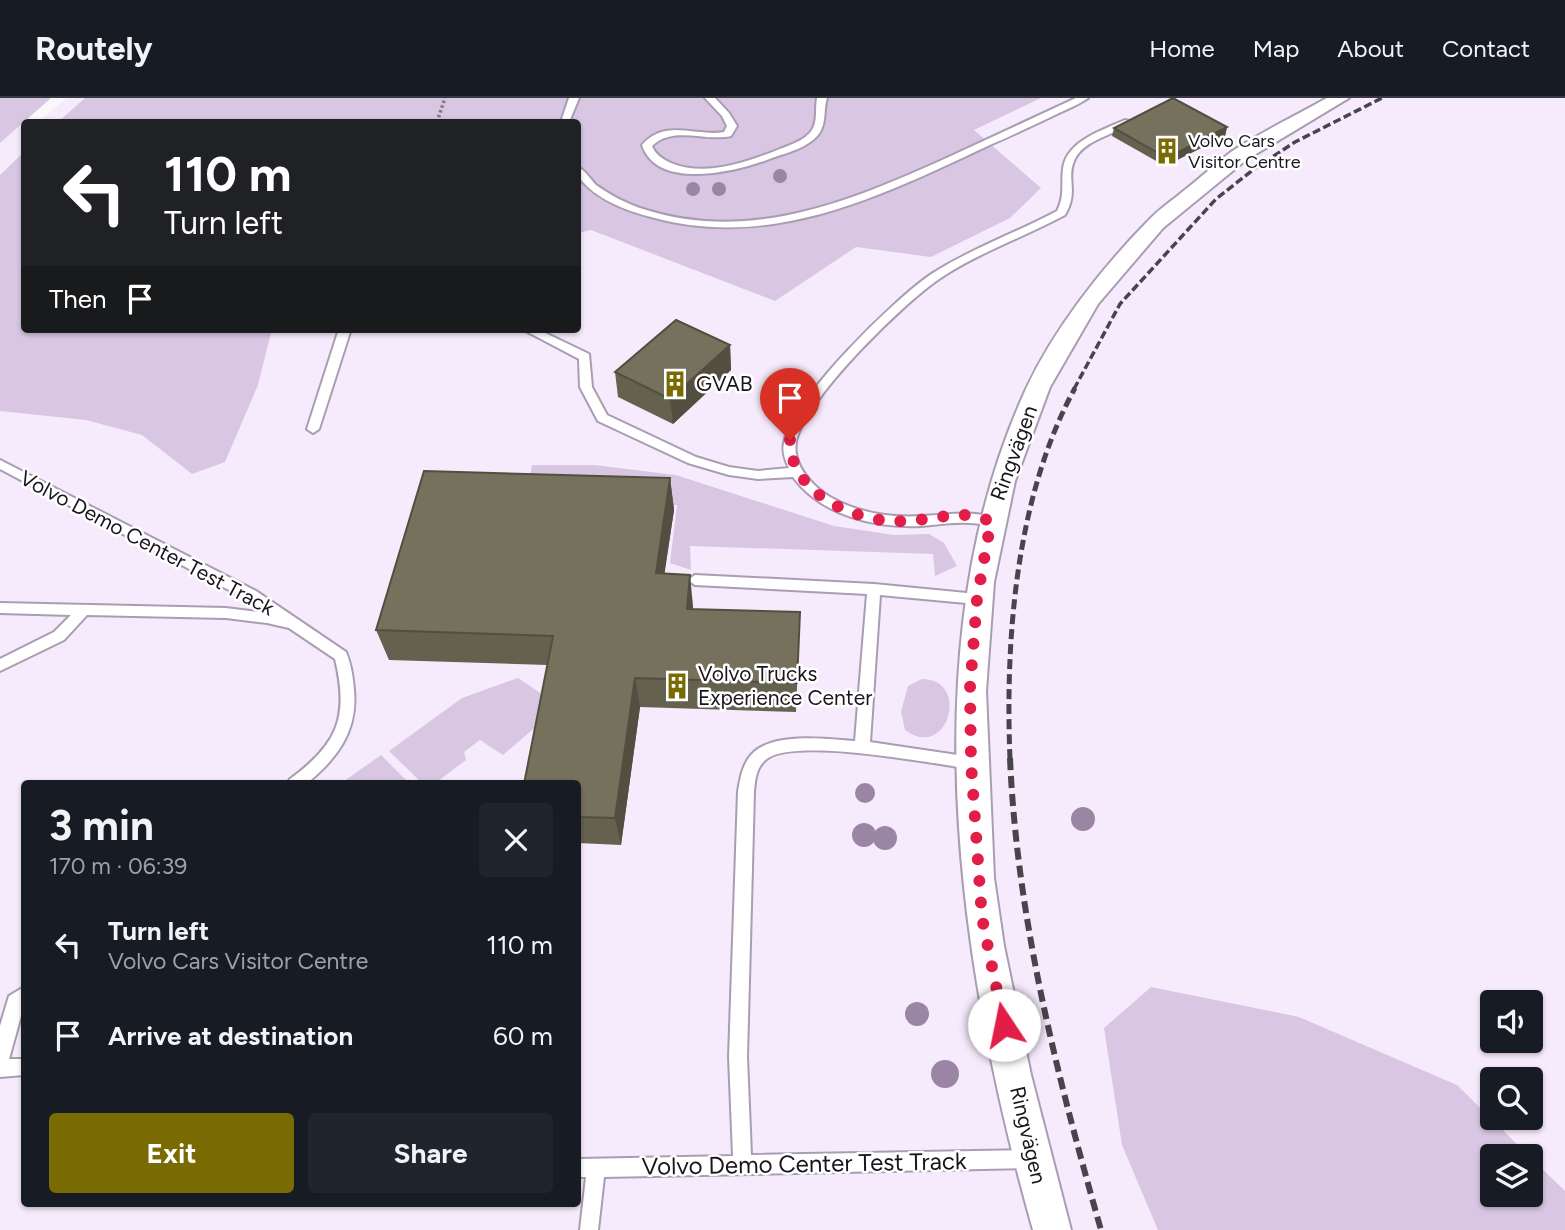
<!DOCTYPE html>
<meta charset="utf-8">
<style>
body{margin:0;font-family:Figtree,sans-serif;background:#20242c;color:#f1f3f6;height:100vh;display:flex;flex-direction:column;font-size:26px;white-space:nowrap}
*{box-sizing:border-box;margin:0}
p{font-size:23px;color:#9ea1a6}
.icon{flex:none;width:38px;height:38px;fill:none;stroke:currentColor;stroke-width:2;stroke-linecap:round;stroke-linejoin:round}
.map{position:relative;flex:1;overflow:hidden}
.panel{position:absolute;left:21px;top:682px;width:560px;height:427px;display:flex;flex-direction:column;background:#171b24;border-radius:7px;box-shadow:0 2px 5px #0004}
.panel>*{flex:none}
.guide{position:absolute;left:21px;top:21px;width:560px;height:214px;border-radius:7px;box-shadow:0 2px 5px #0004;background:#202124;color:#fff;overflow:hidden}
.controls{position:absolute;left:1480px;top:892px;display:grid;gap:14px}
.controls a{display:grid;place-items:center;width:63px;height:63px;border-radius:7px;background:#171b24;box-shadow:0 2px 5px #0004;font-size:35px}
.pin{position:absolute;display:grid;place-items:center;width:60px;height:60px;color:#fff;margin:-72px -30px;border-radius:50% 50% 50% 0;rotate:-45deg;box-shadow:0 0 7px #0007}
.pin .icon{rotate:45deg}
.me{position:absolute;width:77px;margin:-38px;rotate:349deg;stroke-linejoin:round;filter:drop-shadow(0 0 5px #0008)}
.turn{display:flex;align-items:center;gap:24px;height:147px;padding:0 28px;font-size:32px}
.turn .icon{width:91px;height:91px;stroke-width:2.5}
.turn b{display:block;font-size:49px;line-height:60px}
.then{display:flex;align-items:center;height:66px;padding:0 28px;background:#0003;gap:14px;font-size:26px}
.round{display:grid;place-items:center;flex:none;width:74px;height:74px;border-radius:7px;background:#20242c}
.head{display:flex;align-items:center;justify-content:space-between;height:119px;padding:0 28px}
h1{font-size:42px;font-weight:700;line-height:52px}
.button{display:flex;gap:14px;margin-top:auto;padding:14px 28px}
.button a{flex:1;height:80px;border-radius:7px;background:#796a01;color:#fff;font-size:28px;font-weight:700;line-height:80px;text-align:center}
.button a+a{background:#20242c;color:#f1f3f6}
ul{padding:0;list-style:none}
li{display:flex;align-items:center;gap:21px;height:91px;padding:0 28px}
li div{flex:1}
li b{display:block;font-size:26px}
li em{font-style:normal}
header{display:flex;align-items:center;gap:42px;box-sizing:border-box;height:98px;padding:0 35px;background:#171b24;border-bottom:2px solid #363941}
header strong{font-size:33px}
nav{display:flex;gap:38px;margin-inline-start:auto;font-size:24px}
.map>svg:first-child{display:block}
.built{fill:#f6ebfd;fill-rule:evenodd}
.green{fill:#d8c6e3}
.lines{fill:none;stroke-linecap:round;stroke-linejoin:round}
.lane-casing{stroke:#aa9db2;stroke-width:4}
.street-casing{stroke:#aa9db2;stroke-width:4}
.path{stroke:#7f7b81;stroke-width:3.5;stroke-dasharray:2.5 2.5;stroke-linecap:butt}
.lane{fill:#fff;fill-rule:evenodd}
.street{fill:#fff;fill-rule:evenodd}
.rail-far2{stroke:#48444b;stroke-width:3.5;stroke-dasharray:8 3.5;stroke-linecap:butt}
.rail-far1{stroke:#48444b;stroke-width:5;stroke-dasharray:10 5;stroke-linecap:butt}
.rail{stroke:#48444b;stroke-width:6;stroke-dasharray:12 6;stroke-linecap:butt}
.tree{fill:#9a86a4}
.wall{fill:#65614f}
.shaded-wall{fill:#524f40}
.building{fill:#75715c;stroke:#524f40;stroke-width:2}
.route{stroke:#e11d48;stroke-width:12;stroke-dasharray:0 21.6}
.labels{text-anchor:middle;stroke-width:5;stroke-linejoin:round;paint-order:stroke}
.far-poi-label{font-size:18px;fill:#19151c;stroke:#fff;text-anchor:start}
.poi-label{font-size:21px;fill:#19151c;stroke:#fff;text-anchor:start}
.street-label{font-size:21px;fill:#19151c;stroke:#fff}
.near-street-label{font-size:24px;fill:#19151c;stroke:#fff}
</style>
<header>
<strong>Routely</strong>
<nav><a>Home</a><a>Map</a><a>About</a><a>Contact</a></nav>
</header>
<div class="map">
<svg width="1565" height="1132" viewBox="0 0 1565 1132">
<rect width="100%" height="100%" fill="#fbf8fd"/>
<path class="built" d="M67,0H1565V1132H0V27L24,29V231H578V24H38ZM24,686H578V1106H24ZM1493,905H1531V943H1493ZM1493,982H1531V1020H1493ZM1493,1059H1531V1097H1493Z"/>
<g class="green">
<polygon points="0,0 51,0 0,45"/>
<polygon points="85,0 1041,0 974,32 1041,90 1010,120 931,159 856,149 775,203 591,132 578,135 578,24 58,24"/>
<polygon points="24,54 24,231 272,231 258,287 225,364 192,376 142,337 86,322 0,313 0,77"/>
<polygon points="532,367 594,367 676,377 834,428 894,437 929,436 944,445 957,468 935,478 933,456 690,448 691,472 670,465 677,407 526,402"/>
<polygon points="518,580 549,601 546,620 503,657 480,642 464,654 466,662 434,686 423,686 389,653 462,600"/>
<path d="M922,581C971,581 948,664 905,632L901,614L908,588Z"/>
<polygon points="381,657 410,686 340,686"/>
<polygon points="1151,889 1299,919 1457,987 1530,1059 1493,1059 1493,1097 1531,1097 1531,1060 1565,1093 1565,1132 1158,1132 1122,1047 1104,930"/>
</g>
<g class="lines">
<g class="lane-casing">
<g id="lane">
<polygon points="569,0 579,0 569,24 561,24"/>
<path d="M705,0H715L729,15L737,28L731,38C705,44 673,27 652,48C655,56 662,61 671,65C705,79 743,65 775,53C787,48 805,43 812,32C818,23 815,10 817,0H827C823,12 827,26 818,37C808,49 790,54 775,59C742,72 658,95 642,47C666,20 695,39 724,34L727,28L722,18Z"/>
<path d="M1076,0H1088C1078,7 1065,12 1055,17C1034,27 1013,37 992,46C883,97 773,153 651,119C624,112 595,101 578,78V69C585,72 590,81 596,87C610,97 627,106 643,111C747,145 846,105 940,63C986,42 1031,21 1076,0Z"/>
<path d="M1125,22L1133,24C1116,37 1083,41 1074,63C1066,82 1079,93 1065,117C1024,139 980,154 942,179C906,202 803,303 796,344C792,367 812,388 830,399C858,415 890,420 922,418C948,417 970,412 996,420L997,423L996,426L991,428C966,422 945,426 921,428C875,430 822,418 793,379L758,381L729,377L688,365L598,323L580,289L579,261L522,231H537L589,256L592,289L607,317L696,359L729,369L758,373L789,370C785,362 782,354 784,345C791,302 896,199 933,175C972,150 1016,135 1057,113C1065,98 1061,86 1063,71C1066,43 1103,32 1125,22Z"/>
<polygon points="339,231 351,231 319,331 313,335 307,331"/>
<path d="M0,362L256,493L346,554C351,566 353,579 354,592C358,633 337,661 306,686H287L290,681C338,646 349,619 335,561L289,530L267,525L226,520L87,517L64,542L0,573V561L54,534L71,517L0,515V505L226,510L267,515L246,501L0,371Z"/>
<path d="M695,477L874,486L977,496L984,501L977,506L880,497L870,644L971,659L976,661L978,665L976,669L971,671C931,665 799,640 768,660C756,668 755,682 754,694L747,959L751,1057L1031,1052L1037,1055L1040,1061L1037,1067L1031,1070L604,1079L598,1132H580L586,1079H578V1061L733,1058L729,959L738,694C740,680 743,664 754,654C776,634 828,641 855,643L867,496L695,487L688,482Z"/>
<polygon points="24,889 24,907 9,961 24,961 24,977 0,979 0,928 9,898"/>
</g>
</g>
<g class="street-casing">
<path id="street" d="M1327,0H1349L1246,62L1163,130L1098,206L1050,289L1015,383L994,484L986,593L994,780L1004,848L1031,977L1071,1132H1033C959,871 909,546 1026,291C1054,231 1101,171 1147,124C1157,113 1170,104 1181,95C1198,82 1214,67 1231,54C1261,34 1295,18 1327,0Z"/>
</g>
<polyline class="path" points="437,24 445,0"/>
<use href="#lane" class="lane"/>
<use href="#street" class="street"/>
<polyline class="rail-far2" points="1074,291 1120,206 1216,101 1254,71 1295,44 1382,0"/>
<path class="rail-far1" d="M1010,661C1005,540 1016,398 1075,290"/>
<path class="rail" d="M1010,660C1017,822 1057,977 1101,1132"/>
</g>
<g class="tree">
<circle cx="780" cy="78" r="7"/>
<circle cx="693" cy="91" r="7"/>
<circle cx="719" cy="91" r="7"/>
<circle cx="865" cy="695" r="10"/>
<circle cx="1083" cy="721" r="12"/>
<circle cx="864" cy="737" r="12"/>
<circle cx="885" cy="740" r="12"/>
<circle cx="917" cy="916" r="12"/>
<circle cx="945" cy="976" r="14"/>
</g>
<g class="wall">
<polygon points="1227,29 1225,38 1165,68 1112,38 1114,30"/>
<polygon points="730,247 731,272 673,326 618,299 615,274"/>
<polygon points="670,380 674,412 664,476 693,508 693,511 799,544 796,614 640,609 621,747 578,745 578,686 547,567 389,562 376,532"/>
</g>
<g class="shaded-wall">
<polygon points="1227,29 1225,38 1165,68 1167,60"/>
<polygon points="730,247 731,272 673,326 670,301"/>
<polygon points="670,380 674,412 660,506 656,475"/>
<polygon points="690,477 693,508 690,541 687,511"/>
<polygon points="635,580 640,609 621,747 615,720"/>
</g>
<g class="building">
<polygon points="1173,0 1227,29 1167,60 1114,30"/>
<polygon points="676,222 730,247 670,301 615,274"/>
<polygon points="424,373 670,380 656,475 690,477 687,511 800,514 797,585 635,580 615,720 578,719 578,686 524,686 553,538 376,532"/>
</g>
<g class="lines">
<path class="route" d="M790,342C790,392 845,419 889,423C915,425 940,417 965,417C973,416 983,421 991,423L977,501L970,590L971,665L982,820L1004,927"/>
</g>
<defs>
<g id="building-bare" transform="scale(2.1)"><path d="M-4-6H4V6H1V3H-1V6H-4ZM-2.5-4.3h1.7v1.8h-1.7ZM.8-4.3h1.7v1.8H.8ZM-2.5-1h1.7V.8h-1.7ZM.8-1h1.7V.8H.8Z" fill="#796a01" stroke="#fff" stroke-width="2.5" paint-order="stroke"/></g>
</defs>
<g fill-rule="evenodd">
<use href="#building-bare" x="1167" y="53"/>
<use href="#building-bare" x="675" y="286"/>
<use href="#building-bare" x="677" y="588"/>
</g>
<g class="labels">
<g class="far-poi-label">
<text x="1188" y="49">Volvo Cars<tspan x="1188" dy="21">Visitor Centre</tspan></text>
</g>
<g class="poi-label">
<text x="696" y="293">GVAB</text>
<text x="698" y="583">Volvo Trucks<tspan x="698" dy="24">Experience Center</tspan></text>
</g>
<g class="street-label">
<text transform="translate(1014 355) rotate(-70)" y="7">Ringvägen</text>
<text transform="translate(147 445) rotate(28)" y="7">Volvo Demo Center Test Track</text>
<text transform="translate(1028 1037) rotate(77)" y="7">Ringvägen</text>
</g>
<g class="near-street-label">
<text transform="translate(804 1066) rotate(-1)" y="8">Volvo Demo Center Test Track</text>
</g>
</g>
</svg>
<div class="controls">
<a><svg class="icon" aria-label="sound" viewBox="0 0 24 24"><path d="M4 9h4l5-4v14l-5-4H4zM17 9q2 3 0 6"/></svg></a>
<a><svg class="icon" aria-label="search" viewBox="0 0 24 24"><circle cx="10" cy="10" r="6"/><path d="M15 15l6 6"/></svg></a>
<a><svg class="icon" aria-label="layers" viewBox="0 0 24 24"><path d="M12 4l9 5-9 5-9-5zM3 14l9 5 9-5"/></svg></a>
</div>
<div class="pin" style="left:790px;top:342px;background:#d93025"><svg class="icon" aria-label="arrive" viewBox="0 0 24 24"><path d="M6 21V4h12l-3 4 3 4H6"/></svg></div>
<svg class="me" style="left:1004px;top:927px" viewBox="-20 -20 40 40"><circle r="19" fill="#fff"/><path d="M0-13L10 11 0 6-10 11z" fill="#e11d48"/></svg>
<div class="guide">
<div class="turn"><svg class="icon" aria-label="left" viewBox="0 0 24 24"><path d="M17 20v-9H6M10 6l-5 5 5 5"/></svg><div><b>110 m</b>Turn left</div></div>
<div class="then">Then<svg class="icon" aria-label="arrive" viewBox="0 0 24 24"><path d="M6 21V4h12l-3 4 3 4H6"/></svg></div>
</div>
<section class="panel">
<div class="head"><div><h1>3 min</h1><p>170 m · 06:39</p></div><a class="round"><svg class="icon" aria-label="close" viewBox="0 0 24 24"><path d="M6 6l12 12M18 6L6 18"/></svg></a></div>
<ul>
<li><svg class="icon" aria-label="left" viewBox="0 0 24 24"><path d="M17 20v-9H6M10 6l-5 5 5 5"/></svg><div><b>Turn left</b><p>Volvo Cars Visitor Centre</p></div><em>110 m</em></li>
<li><svg class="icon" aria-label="arrive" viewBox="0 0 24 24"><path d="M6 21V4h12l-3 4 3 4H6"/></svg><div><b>Arrive at destination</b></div><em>60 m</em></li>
</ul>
<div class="button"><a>Exit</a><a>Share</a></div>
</section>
</div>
